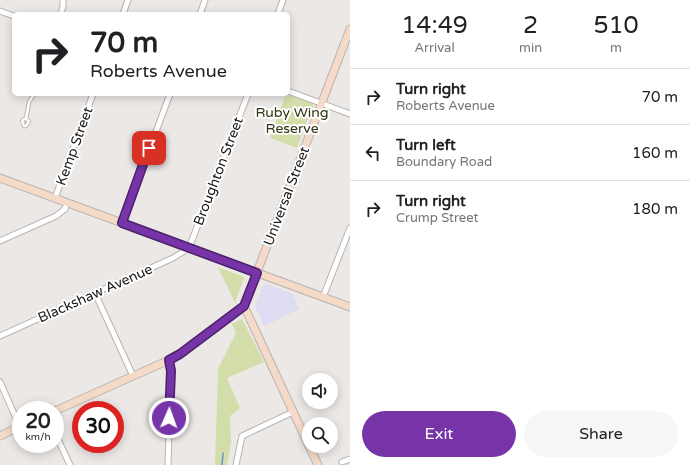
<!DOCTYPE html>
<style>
body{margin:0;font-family:"Varela Round",sans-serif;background:#f6f6f6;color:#202124;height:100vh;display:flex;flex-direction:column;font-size:15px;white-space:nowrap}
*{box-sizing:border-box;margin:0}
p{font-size:13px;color:#757577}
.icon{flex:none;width:22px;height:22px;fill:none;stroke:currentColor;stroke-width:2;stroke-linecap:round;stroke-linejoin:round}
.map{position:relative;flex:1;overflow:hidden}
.drawer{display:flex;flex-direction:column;background:#fff;width:340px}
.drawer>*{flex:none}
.hud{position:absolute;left:12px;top:12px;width:278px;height:84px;border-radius:6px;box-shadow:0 2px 10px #0003;background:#fff;color:#202124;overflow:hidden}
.fabs{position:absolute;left:302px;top:373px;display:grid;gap:8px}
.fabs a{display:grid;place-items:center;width:36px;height:36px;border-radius:50%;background:#fff;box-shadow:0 2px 10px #0003;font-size:20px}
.speed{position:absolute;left:12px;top:401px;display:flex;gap:8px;font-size:20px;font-weight:700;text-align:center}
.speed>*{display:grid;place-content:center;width:52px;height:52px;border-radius:50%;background:#fff;box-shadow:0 2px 10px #0003;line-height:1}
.speed small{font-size:10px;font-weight:400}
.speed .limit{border:6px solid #d22;background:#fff;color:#111}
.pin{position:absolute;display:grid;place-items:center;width:34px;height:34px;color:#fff;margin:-17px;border-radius:8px;box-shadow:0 2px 6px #0006}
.me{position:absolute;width:44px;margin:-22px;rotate:2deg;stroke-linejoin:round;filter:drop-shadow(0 0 3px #0008)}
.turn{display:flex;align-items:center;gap:14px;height:84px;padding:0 12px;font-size:18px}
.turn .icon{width:52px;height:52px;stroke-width:2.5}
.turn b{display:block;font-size:28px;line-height:34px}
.eta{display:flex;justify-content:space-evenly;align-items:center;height:68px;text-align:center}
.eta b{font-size:24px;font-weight:600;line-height:28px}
.primary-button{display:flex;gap:8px;margin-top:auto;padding:8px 12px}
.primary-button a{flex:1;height:46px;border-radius:24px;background:#7634a8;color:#fff;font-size:16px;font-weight:600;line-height:46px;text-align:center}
.primary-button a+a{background:#f6f6f6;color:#202124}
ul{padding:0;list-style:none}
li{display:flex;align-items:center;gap:12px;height:56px;padding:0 12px;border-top:1px solid #e0e0e0}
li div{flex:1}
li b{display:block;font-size:15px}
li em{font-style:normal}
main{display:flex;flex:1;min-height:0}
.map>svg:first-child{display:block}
.commercial{fill:#dedcf2}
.green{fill:#d3dda9}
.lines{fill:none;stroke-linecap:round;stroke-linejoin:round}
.stream{stroke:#609ad4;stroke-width:1.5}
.lane-casing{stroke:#b8b4b3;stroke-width:4.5}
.street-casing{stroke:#b8b4b3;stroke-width:7}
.secondary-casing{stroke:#b8b4b3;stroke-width:9}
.lane{stroke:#fff;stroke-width:2.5}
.street{stroke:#fff;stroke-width:5}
.secondary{stroke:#f4dac7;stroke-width:7}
.route-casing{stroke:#4d226d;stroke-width:10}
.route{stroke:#7634a8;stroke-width:7}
.labels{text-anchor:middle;stroke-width:4;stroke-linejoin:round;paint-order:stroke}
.park-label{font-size:14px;fill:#2f3411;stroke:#fff}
.street-label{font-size:14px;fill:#1c1b1b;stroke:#fff}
</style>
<main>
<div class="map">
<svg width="350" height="465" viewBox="0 0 350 465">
<rect width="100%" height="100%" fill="#ebe8e6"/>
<polygon class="commercial" points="266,284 293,294 299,309 264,326 255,306 263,286"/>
<g class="green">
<polygon points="286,94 288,94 314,103 297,148 270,138"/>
<polygon points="218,267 244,277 235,303"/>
<polygon points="242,319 264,362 227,378 240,408 230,416 231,442 227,465 215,465 218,369 236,333 232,324"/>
</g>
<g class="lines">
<polyline class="stream" points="222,465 223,453"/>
<g class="lane-casing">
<polyline id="lane" points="26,119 24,119 22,121 24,126 26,126 28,123 29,121 26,119 29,102 34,94"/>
</g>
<g class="street-casing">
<g id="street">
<polyline points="0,11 14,16"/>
<polyline points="61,14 63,6 63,0"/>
<polyline points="123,14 128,0"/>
<polyline points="200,14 205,0"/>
<polyline points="278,14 283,0"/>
<polyline points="288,91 350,114"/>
<polyline points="55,198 93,94"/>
<polyline points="122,223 170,94"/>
<polyline points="0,241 56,216 65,209 67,203"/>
<polyline points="95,293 133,376"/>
<polyline points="323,297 350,228"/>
<polyline points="0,336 173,258 189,248 248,94"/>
<polyline points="0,382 20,427"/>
<polyline points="55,433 70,465"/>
<polyline points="342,462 350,459"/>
<polyline points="168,465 171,371 169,360"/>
<polyline points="236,465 242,436 293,412"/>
</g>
</g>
<g class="secondary-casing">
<g id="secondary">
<polyline points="0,178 350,307"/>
<polyline points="244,306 309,446"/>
<polyline points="55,411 169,360 180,354 244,306 350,29"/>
<polyline points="0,436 21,426"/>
<polyline points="309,446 318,465"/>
</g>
</g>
<use href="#lane" class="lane"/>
<use href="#street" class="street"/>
<use href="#secondary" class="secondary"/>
</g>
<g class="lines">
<g class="route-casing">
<polyline id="route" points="149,148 122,223 257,273 244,306 180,354 169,360 171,371 169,418"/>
</g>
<use href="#route" class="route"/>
</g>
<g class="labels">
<g class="park-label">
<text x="292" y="117">Ruby Wing<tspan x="292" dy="16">Reserve</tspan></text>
</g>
<g class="street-label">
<text transform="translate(74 146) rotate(-70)" y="5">Kemp Street</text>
<text transform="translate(218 171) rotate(-69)" y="5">Broughton Street</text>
<text transform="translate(286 196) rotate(-69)" y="5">Universal Street</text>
<text transform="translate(95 293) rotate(-24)" y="5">Blackshaw Avenue</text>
</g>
</g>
</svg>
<div class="fabs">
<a><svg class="icon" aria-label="sound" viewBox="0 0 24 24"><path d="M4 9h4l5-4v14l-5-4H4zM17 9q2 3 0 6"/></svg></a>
<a><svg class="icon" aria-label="search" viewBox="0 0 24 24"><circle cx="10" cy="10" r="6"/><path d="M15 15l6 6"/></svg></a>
</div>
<div class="speed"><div>20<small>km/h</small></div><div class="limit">30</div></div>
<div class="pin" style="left:149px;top:148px;background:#d93025"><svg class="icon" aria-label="arrive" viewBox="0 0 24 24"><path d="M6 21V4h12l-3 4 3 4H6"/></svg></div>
<svg class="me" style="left:169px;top:418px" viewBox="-20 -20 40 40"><circle r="17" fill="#7634a8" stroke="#fff" stroke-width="3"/><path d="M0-11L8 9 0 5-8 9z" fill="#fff"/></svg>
<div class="hud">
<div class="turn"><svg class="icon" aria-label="right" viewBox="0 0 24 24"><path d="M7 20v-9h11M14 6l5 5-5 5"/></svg><div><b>70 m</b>Roberts Avenue</div></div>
</div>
</div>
<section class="drawer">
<div class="eta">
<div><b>14:49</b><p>Arrival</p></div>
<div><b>2</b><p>min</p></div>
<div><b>510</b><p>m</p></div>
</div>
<ul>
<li><svg class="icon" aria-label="right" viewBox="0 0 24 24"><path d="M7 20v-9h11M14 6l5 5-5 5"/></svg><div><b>Turn right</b><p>Roberts Avenue</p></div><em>70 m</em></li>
<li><svg class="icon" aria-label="left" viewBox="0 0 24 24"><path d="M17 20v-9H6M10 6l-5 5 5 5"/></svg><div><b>Turn left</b><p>Boundary Road</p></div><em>160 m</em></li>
<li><svg class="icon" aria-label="right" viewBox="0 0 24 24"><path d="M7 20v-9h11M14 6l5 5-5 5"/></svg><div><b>Turn right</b><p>Crump Street</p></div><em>180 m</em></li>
</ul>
<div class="primary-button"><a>Exit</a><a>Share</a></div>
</section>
</main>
